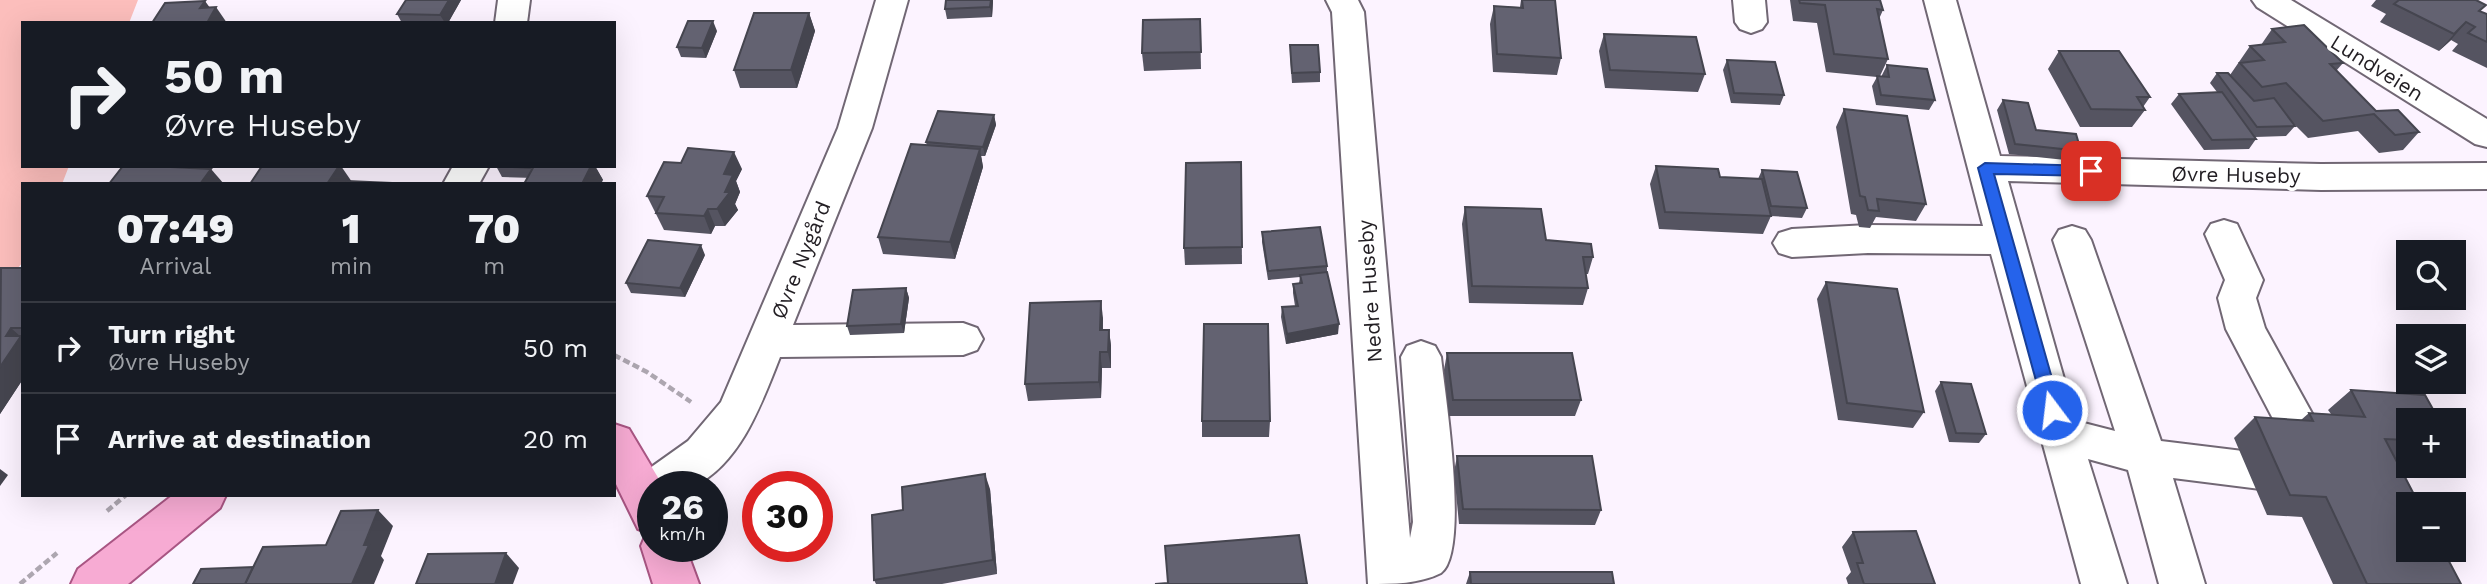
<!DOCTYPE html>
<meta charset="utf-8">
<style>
body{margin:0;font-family:"Work Sans",sans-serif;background:#20242c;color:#f1f3f6;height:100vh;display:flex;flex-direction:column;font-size:26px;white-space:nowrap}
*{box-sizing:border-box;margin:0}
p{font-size:23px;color:#9ea1a6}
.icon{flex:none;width:38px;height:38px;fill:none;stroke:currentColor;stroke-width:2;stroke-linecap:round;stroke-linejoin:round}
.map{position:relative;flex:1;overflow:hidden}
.side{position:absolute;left:21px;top:182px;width:595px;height:315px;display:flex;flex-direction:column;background:#171b24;border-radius:0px;box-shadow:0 7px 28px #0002}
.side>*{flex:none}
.top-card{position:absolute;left:21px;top:21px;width:595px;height:147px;border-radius:0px;box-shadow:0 7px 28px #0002;background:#171b24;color:#f1f3f6;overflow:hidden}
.controls{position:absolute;left:2396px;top:240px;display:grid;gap:14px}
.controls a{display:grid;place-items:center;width:70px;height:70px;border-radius:0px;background:#171b24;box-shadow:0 7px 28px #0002;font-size:35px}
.speed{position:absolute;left:637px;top:471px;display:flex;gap:14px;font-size:35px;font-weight:700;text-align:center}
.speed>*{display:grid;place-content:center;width:91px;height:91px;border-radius:50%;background:#171b24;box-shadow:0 7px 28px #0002;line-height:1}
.speed small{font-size:18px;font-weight:400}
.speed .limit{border:10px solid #d22;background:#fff;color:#111}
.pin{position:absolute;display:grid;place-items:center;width:60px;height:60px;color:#fff;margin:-30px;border-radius:14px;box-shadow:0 4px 10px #0006}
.me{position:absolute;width:77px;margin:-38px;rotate:345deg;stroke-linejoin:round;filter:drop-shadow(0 0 5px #0008)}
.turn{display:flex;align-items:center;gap:24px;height:147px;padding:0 28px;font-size:32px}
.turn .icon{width:91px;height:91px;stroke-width:2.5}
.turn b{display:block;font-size:49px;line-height:60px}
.eta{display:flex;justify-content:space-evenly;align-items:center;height:119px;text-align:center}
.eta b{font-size:42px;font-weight:800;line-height:49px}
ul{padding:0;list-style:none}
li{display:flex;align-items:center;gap:21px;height:91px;padding:0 28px;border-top:2px solid #363941}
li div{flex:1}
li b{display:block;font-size:26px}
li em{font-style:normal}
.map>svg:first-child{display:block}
.green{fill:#fcbebc}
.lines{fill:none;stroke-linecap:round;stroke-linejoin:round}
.minor-casing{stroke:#716774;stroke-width:4}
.major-casing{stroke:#a95583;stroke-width:4}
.path{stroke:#ada6b0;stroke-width:4.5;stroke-dasharray:7 3.5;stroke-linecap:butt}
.minor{fill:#fff;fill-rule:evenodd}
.major{fill:#f7abd3;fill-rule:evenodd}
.wall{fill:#555461}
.shaded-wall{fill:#45454f}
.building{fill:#636271;stroke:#45454f;stroke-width:2}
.route{fill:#2563eb;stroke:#184099;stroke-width:2}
.labels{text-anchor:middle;stroke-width:7;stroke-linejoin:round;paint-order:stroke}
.street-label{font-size:21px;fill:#221e23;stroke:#fff}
</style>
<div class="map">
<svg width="2487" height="584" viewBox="0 0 2487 584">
<rect width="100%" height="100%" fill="#fcf3ff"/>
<polygon class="green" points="0,0 138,0 129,23 23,23 23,166 69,166 62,184 23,184 23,262 0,289"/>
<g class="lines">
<g class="minor-casing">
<g id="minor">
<polygon points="498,0 530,0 527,23 495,23"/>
<path d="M876,0H908L872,128L793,325L963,323L977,328L983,339L977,350L963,355L780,357C762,402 742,461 696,485C685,490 665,486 653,486V503L643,499L637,486L643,473L688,441L721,402L838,128Z"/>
<path d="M1326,0H1358L1364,12L1410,538L1413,522L1401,357L1407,346L1421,341L1435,346L1441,357C1445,394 1470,552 1441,573C1419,584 1394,584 1368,584L1332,12Z"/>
<polygon points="1733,0 1765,0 1767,22 1762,29 1751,33 1740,29 1735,22"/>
<polygon points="1924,0 1956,0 2000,156 2321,164 2487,163 2487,189 2321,190 2008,181 2076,421 2115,431 2053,240 2059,230 2072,226 2085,230 2091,240 2161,441 2293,457 2226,329 2218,298 2225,280 2205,234 2211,224 2224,220 2237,224 2263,280 2256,298 2265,328 2341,466 2335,479 2301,494 2173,478 2205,584 2159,584 2128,470 2088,459 2127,584 2081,584 1991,254 1868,253 1792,257 1779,253 1773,243 1779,233 1792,229 1868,225 1983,226"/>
<polygon points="2252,0 2291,0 2487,119 2487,147 2475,144 2257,7"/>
<polygon points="453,166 489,166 479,184 443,184"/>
</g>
</g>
<g class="major-casing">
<g id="major">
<polygon points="614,424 629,429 663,486 653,486 653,546 685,546 699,584 653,584 641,546 647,532 638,529 614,480"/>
<polygon points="173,495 226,495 220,508 128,584 71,584 78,569"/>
</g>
</g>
<g class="path">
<polyline points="614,355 647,372 691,402"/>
<polyline points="107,511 126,495"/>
<polyline points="20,584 57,553"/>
</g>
<use href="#minor" class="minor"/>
<use href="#major" class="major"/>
</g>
<g class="wall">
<polygon points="406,0 461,0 448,23 402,23 397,14"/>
<polygon points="946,0 993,0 992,17 947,19 945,9"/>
<polygon points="1521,0 1555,0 1561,58 1557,75 1493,72 1490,24 1494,6 1520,7"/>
<polygon points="1790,0 1880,0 1883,10 1879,19 1888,59 1880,76 1882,77 1882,75 1887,65 1935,100 1929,110 1876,105 1872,86 1877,77 1826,72 1817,23 1793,21"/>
<polygon points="2376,0 2476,0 2480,11 2487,14 2487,68 2452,51 2458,44 2451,40 2439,51 2380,22 2386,14 2371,6"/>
<polygon points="809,13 815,31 797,88 740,88 734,70"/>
<polygon points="1200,19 1201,69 1144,71 1142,53"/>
<polygon points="2272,29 2343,63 2336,71 2376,111 2419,132 2403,150 2379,153 2358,131 2308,138 2290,120 2295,126 2286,136 2255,137 2256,139 2249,149 2204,150 2171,104 2179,94 2217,92 2210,83 2217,73 2230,75 2250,46 2261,45"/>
<polygon points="717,31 706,58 681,57 677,47"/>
<polygon points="1604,34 1705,74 1698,92 1605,88 1599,51"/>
<polygon points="1290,45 1320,72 1320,82 1292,83 1290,55"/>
<polygon points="2059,51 2150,97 2143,107 2145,110 2132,127 2080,127 2048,69"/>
<polygon points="1727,60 1784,95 1780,105 1731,103 1723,70"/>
<polygon points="2003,100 2036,130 2081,151 2075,161 2009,154 1997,110"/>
<polygon points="1844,109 1926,204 1916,221 1876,217 1870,228 1859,227 1856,215 1851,214 1836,127"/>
<polygon points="994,115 996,125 985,156 981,156 983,167 955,259 883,254 878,237 927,146 926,142"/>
<polygon points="1241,162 1242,264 1185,265 1184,248"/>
<polygon points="496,166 595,166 603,180 502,177"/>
<polygon points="1656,166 1720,177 1758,179 1762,170 1807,208 1802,218 1771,216 1763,234 1659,229 1650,184"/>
<polygon points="742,169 736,181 740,192 735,204 738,210 725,226 715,226 711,234 664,230 647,196"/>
<polygon points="1465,207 1546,240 1593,257 1588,274 1585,274 1588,288 1583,305 1469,303 1462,224"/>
<polygon points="1262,232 1327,266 1327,272 1338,334 1286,344 1281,317 1282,307 1295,306 1293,293 1293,284 1299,283 1300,277 1268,280 1262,242"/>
<polygon points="705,255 685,297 631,293 626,283"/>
<polygon points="23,268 23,379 0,414 0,269"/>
<polygon points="1826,282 1924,412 1913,428 1838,420 1817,299"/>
<polygon points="906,288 909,298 904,333 850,335 847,326"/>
<polygon points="1103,318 1103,330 1109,330 1111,346 1111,368 1102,368 1101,398 1028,401 1025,384"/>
<polygon points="1447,353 1581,400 1575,416 1449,416 1444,370"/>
<polygon points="1941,382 1986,434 1979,443 1949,442 1935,391"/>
<polygon points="2351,390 2408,420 2408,462 2396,462 2461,584 2333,584 2302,517 2267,515 2234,438 2255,417 2301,420 2309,413 2331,414 2328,410"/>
<polygon points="1202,421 1270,421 1269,437 1202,437"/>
<polygon points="1457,456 1601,510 1595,525 1459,524 1454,472"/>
<polygon points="990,489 997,574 942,584 876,584 874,580 903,510"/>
<polygon points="1853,532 1935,584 1848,584 1846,578 1851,572 1842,547"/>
<polygon points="1470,572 1614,584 1466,584"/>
</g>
<g class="shaded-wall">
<polygon points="449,0 461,0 448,23 445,23 440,15"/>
<polygon points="991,0 993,0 993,2 992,17 990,7"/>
<polygon points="205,1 213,12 216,7 227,23 207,23 200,8"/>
<polygon points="809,13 815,31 797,88 791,70"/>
<polygon points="713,21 717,31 706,58 702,48"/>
<polygon points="2466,22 2451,40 2439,51 2454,34"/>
<polygon points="994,115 996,125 985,156 983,147"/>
<polygon points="980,149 983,167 955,259 950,242"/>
<polygon points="734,152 742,169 736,181 740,192 735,204 738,210 725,226 717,209 725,192 724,174"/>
<polygon points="324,166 341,166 352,182 351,184 327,184"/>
<polygon points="591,166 595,166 603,180 601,184 582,184"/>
<polygon points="211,169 224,184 200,184"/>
<polygon points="708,209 715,226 711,234 704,216"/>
<polygon points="701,245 705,255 685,297 680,288"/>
<polygon points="906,288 909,298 904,333 901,324"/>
<polygon points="1101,301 1103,318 1102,346 1100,330"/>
<polygon points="1339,324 1338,334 1286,344 1287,334"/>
<polygon points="11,328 21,337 21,336 23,337 23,379 0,414 0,367 6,336"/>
<polygon points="1109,330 1111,346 1111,368 1108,352"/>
<polygon points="1100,352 1102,368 1101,398 1099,382"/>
<polygon points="0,469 8,475 0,486"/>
<polygon points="985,474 990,489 997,574 993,560"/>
<polygon points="378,510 393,526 381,556 384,560 374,584 352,584 364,545"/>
<polygon points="506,553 519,568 513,584 495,584"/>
</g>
<g class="building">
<polygon points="406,0 449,0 440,15 397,14"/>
<polygon points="946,0 991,0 990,7 945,9"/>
<polygon points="1522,0 1555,0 1561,58 1497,54 1494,6 1523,8"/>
<polygon points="1799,0 1880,0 1883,10 1877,9 1888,59 1834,54 1825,5 1800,3"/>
<polygon points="2399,0 2476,0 2486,5 2479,11 2487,14 2487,42 2468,33 2475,27 2466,22 2454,34 2394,4"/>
<polygon points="205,1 200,8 216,7 207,23 152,23 165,3"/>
<polygon points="754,13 809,13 791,70 734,70"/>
<polygon points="1200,19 1201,52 1142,53 1143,20"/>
<polygon points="688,21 713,21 702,48 677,47"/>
<polygon points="2304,25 2343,63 2330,64 2376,111 2398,110 2419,132 2395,135 2374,114 2323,121 2286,83 2262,87 2240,63 2264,60 2250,46 2285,42 2272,29"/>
<polygon points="1604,34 1696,37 1705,74 1610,70"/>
<polygon points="1290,45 1318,45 1320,72 1292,73"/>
<polygon points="2059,51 2119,51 2150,97 2137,97 2145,110 2091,109"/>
<polygon points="1727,60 1775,62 1784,95 1734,93"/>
<polygon points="1887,65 1927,69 1935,100 1881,95 1877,76 1889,77"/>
<polygon points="2217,73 2228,73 2254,101 2274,98 2295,126 2257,127"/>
<polygon points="2222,92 2256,139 2212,140 2179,94"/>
<polygon points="2003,100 2028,103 2036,130 2076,134 2081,151 2015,144"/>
<polygon points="1844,109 1907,116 1926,204 1877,199 1879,211 1868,210 1865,197 1860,196"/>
<polygon points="938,111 994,115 983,147 926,142"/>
<polygon points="911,144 980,149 950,242 878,237"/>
<polygon points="688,148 734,152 724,174 733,175 725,192 730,192 717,209 708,209 704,216 656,213 664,197 647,196 664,162 681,163"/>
<polygon points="1241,162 1242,247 1184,248 1186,163"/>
<polygon points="123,166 151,166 211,169 200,184 109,184"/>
<polygon points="262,166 339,166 327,184 250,184"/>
<polygon points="496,166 531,166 530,168"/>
<polygon points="534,166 591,166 582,184 524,184"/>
<polygon points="1656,166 1718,169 1720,177 1762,179 1771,216 1665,212"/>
<polygon points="1762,170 1797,172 1807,208 1771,206"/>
<polygon points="347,181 390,183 389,184 345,184"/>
<polygon points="1465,207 1541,209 1546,240 1591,244 1593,257 1583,257 1588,288 1472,286"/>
<polygon points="1320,227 1327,266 1268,271 1262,232"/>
<polygon points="648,240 701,245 680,288 626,283"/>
<polygon points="1,268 23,268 23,328 11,328 6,336 21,336 0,367"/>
<polygon points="1327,272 1339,324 1287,334 1282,307 1298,306 1293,284 1302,283 1300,275"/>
<polygon points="1826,282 1897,289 1924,412 1847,403"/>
<polygon points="906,288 901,324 847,326 853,290"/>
<polygon points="1101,301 1100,330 1109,330 1108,352 1100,352 1099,382 1025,384 1030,303"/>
<polygon points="1204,324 1268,324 1270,421 1202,421"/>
<polygon points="1447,353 1572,353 1581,400 1453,400"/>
<polygon points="1941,382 1971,384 1986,434 1956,433"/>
<polygon points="2351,390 2425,395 2439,420 2408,420 2408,440 2385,439 2419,504 2408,504 2408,550 2443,550 2461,584 2367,584 2326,497 2290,495 2255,417 2313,421 2309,413 2365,417"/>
<polygon points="1457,456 1592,456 1601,510 1463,509"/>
<polygon points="985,474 993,560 874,580 872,515 903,510 902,487"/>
<polygon points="378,510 364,545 369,545 352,584 245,584 263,547 326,545 341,511"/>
<polygon points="1916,531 1935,584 1864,584 1857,563 1863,563 1853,532"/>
<polygon points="1299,535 1307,584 1155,584 1168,583 1165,546"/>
<polygon points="506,553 495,584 416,584 428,554"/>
<polygon points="253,567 245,584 193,584 201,569"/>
<polygon points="1470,572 1612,572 1614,584 1471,584"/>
</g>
<polygon class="route" points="1985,163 2091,166 2098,171 2091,176 1994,174 2061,410 2052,417 2044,410 1978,168"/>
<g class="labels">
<g class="street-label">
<text transform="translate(2377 68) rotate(32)" y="7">Lundveien</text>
<text transform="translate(2236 175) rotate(1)" y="7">Øvre Huseby</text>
<text transform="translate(801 260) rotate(-68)" y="7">Øvre Nygård</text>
<text transform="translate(1370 291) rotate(-94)" y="7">Nedre Huseby</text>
</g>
</g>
</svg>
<div class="controls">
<a><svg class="icon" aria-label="search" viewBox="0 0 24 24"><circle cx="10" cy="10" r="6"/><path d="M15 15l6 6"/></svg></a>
<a><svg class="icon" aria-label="layers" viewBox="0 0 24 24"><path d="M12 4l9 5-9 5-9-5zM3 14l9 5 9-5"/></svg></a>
<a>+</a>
<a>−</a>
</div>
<div class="speed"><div>26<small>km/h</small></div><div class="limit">30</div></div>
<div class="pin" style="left:2091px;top:171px;background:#d93025"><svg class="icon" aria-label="arrive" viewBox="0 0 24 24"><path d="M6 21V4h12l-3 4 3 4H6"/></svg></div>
<svg class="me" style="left:2052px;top:410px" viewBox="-20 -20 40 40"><circle r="17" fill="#2563eb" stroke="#fff" stroke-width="3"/><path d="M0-11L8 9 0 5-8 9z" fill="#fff"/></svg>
<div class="top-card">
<div class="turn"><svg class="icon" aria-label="right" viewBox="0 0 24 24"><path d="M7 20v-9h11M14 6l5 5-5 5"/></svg><div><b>50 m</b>Øvre Huseby</div></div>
</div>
<section class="side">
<div class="eta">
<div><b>07:49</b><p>Arrival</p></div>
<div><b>1</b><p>min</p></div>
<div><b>70</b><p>m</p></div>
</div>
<ul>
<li><svg class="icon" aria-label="right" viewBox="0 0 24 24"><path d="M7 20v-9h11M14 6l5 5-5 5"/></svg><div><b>Turn right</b><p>Øvre Huseby</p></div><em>50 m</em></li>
<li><svg class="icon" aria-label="arrive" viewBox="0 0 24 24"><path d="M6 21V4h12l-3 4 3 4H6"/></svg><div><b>Arrive at destination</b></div><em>20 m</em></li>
</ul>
</section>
</div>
